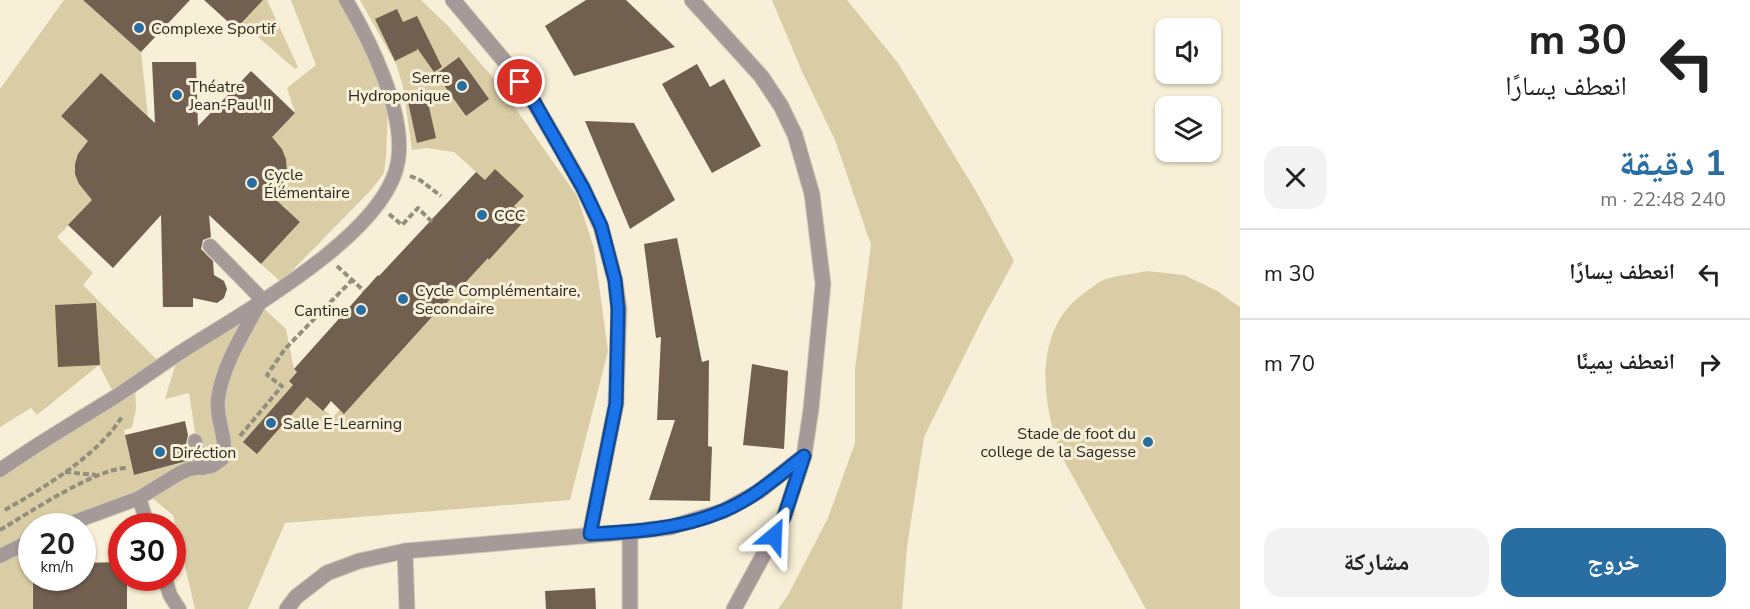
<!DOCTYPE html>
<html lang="ar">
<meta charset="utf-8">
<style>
body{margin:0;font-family:"Nunito Sans","Noto Naskh Arabic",sans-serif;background:#f2f2f2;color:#222;direction:rtl;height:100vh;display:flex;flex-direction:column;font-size:22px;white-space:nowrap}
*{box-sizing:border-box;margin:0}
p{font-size:20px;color:#767676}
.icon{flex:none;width:33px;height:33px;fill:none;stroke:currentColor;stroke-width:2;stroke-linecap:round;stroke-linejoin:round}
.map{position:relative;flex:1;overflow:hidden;direction:ltr}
.side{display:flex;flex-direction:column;background:#fff;width:510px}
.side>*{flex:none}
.guide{background:#fff;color:#222;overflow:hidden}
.fabs{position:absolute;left:1155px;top:18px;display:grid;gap:12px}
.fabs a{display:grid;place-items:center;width:66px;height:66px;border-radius:12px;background:#fff;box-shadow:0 2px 4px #0004;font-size:30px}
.speed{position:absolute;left:18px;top:513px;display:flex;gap:12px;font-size:30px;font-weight:700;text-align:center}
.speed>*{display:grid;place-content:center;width:78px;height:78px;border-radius:50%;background:#fff;box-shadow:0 2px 4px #0004;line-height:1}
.speed small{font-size:15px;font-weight:400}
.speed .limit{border:9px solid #d22;background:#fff;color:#111}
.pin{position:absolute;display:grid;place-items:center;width:51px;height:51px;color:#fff;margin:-26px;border:3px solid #fff;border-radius:50%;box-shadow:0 2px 6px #0007}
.me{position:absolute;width:66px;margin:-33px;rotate:26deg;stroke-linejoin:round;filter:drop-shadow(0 0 4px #0008)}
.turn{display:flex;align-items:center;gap:21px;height:126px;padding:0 24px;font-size:27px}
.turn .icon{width:78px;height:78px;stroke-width:2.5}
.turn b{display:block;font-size:42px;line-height:51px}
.round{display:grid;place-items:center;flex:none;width:63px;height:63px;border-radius:18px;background:#f2f2f2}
.head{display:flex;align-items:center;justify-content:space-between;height:102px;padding:0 24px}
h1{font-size:36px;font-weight:700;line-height:45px;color:#296ea3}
.cta{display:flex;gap:12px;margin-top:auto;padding:12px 24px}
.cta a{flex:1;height:69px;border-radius:18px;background:#296ea3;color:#fff;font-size:24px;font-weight:700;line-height:69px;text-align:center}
.cta a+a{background:#f2f2f2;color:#222}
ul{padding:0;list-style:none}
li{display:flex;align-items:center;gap:18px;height:90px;padding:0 24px;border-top:2px solid #e0e0e0}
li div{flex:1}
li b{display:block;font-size:22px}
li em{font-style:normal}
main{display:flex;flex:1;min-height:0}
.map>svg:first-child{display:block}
.green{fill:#dacda5}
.building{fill:#716050}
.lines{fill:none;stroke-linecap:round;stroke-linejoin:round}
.service-casing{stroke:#d2cbb6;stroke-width:16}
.minor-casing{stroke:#d2cbb6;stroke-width:17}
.path{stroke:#938e7d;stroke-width:4;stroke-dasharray:6 3;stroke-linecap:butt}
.service{stroke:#a69a99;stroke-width:14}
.minor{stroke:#a69a99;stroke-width:15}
.route-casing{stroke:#114b97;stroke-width:15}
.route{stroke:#1a73e8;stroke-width:10}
.poi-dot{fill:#296ea3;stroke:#f7efd7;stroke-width:2}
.labels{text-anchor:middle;stroke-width:6;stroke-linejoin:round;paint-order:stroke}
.poi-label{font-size:16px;fill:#2c2920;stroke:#f7efd7;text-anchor:start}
</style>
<main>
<section class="side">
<div class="guide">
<div class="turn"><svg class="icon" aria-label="left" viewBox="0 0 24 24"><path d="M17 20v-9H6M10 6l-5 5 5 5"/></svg><div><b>30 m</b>انعطف يسارًا</div></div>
</div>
<div class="head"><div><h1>1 دقيقة</h1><p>240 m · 22:48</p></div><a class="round"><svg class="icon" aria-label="close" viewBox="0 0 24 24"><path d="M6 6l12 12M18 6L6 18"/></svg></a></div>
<ul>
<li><svg class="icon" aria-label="left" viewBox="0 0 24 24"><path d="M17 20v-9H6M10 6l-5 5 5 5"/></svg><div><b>انعطف يسارًا</b></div><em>30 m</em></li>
<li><svg class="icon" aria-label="right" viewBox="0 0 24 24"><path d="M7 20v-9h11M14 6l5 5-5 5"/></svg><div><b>انعطف يمينًا</b></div><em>70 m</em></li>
</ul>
<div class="cta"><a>خروج</a><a>مشاركة</a></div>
</section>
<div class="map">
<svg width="1240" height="609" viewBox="0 0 1240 609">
<rect width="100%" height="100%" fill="#f7efd7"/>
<g class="green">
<path d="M64,0H83L141,52L148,116L101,74L61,116L82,135L93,139C69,157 70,183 95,198L57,237L93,273L83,285L162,365L135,384L136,409L132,428L124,430L134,475L194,460L218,463L195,432L189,393L165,399L179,353L259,304L286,329L294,369L297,372L289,381L333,417L484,255L490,259L527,218L514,206L524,196L495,169L485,180L454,152L426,148L412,150L403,87L397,66L360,0H421L448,26L497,82L577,196L594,248L608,351L570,500L285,523L248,609H195L173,515L146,493L63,526H32L33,609H0V470L115,396L99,365L37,415L31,408L0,427V89Z"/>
<polygon points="263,0 267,0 298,67 295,69 242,23"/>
<path d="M291,0H344L374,63L388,107L386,157L384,173L372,189L281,282L261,264L300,222L282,205L268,198C294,179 293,150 265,134L277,131L295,113L287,88L316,65Z"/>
<polygon points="772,0 847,0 898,63 977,193 1014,261 983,318 924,437 907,547 902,609 778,609 788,595 828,518 855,443 855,369 871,245 835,140 801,69"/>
<path d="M1147,271L1184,275L1217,291L1240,307V609H1146L1061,455C1041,401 1032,327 1087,291C1093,287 1100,281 1106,279C1119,275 1134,274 1147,271Z"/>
</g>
<g class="building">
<polygon points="83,0 190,0 141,52"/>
<polygon points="204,0 263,0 236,29"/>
<polygon points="586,0 626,0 675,47 574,76 545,26"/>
<polygon points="397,9 403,22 417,16 442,67 434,72 417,48 417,50 395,61 375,19"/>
<polygon points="459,57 489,99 466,116 436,74"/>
<polygon points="152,62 196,62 198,126 251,71 295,113 272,137 282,149 286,159 287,171 284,182 273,197 300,222 261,264 209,215 211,237 203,240 201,249 213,261 214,275 224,281 227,289 224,298 217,303 193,298 193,307 163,307 161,215 113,268 68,225 92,200 79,184 75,174 75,164 78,154 88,141 61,116 101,73 155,123"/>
<polygon points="697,64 710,87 724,79 761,146 712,173 662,84"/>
<polygon points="427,98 436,138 417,143 408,102"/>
<polygon points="585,121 634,123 675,200 630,229"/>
<polygon points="495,169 524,196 514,206 527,218 489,260 488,258 440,310 439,309 344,414 331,401 323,411 307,397 257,454 243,442 293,385 289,381 297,372 294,369 378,275 379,276 476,172 485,180"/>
<polygon points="677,238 702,362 709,360 708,446 712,447 710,501 649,500 675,420 657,420 661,337 656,338 644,244"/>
<polygon points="96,303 100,365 58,367 55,305"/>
<polygon points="752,364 788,371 784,449 743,445"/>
<polygon points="185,421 188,435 186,444 191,460 134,475 125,435"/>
<polygon points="122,562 122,578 127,578 127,609 33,609 33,578 82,578 82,563"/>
<polygon points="595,588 596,609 546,609 545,591"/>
</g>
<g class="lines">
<g class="service-casing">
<g id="service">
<polyline points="195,441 203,468"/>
<path d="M0,470C37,444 76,421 115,397C136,383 157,368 178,354C238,315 387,235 398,161C406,113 370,41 346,0"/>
<polyline points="139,498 148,526"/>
<path d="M63,526L139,498L180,473L189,469L212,466L222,459C229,440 215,419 218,399C222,366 244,332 259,304L258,295L210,246"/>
<polyline points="0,556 32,540"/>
<polyline points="165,578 170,595 179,609"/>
</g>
</g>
<g class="minor-casing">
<g id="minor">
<polyline points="453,0 506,63 533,101 560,147 583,188 601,227 615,280 619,309 616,404 590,534"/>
<polyline points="692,0 761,76 781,106 795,135 812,194 823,284 811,409 804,456 784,517 734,609"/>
<polyline points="630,532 630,609"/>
<polyline points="405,551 407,609"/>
<polyline points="287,609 296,597 327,573 359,561 405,551 630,532 671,527 723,511 758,492 804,456"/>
</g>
</g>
<g class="path">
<polyline points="410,176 420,180 441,196"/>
<polyline points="389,214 402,225 418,208 433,223"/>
<polyline points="337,266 364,291"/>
<polyline points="240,436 282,386 267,375 285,349 352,280"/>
<polyline points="65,472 96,475"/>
<path d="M5,510C45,487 99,455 123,415"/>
<path d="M0,530C29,513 96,468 127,468"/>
</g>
<use href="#service" class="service"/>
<use href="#minor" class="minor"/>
</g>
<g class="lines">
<g class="route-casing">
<path id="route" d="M520,82L533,100L583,188L601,226L615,280L618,309L616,404L590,534C634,532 681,529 723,511C753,499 778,476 804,456L784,517L774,536"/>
</g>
<use href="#route" class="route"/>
</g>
<g class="poi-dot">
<circle cx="139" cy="28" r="6"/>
<circle cx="462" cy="86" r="6"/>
<circle cx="177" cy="95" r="6"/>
<circle cx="252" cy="183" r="6"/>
<circle cx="482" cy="215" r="6"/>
<circle cx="403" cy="299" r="6"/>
<circle cx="361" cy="310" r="6"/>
<circle cx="271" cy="423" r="6"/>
<circle cx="1148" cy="442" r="6"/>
<circle cx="160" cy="452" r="6"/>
</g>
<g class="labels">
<g class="poi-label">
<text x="151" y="34">Complexe Sportif</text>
<text x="450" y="83" text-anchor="end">Serre<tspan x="450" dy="18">Hydroponique</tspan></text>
<text x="189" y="92">Théatre<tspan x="189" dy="18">Jean-Paul II</tspan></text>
<text x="264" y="180">Cycle<tspan x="264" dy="18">Élémentaire</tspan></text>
<text x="494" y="221">CCC</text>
<text x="415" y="296">Cycle Complémentaire,<tspan x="415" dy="18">Secondaire</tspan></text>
<text x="349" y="316" text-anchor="end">Cantine</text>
<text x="283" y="429">Salle E-Learning</text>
<text x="1136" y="439" text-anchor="end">Stade de foot du<tspan x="1136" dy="18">college de la Sagesse</tspan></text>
<text x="172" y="458">Diréction</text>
</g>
</g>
</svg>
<div class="fabs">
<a><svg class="icon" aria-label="sound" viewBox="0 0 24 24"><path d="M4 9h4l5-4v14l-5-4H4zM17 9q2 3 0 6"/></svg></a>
<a><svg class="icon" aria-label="layers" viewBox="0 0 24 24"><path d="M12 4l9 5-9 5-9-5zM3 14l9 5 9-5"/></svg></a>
</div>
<div class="speed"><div>20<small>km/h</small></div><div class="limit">30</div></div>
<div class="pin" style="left:520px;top:82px;background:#d93025"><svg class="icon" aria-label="arrive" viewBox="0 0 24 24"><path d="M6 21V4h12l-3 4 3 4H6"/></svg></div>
<svg class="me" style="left:774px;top:536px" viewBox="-20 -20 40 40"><path d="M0-17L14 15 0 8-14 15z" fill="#1a73e8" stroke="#fff" stroke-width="4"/></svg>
</div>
</main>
